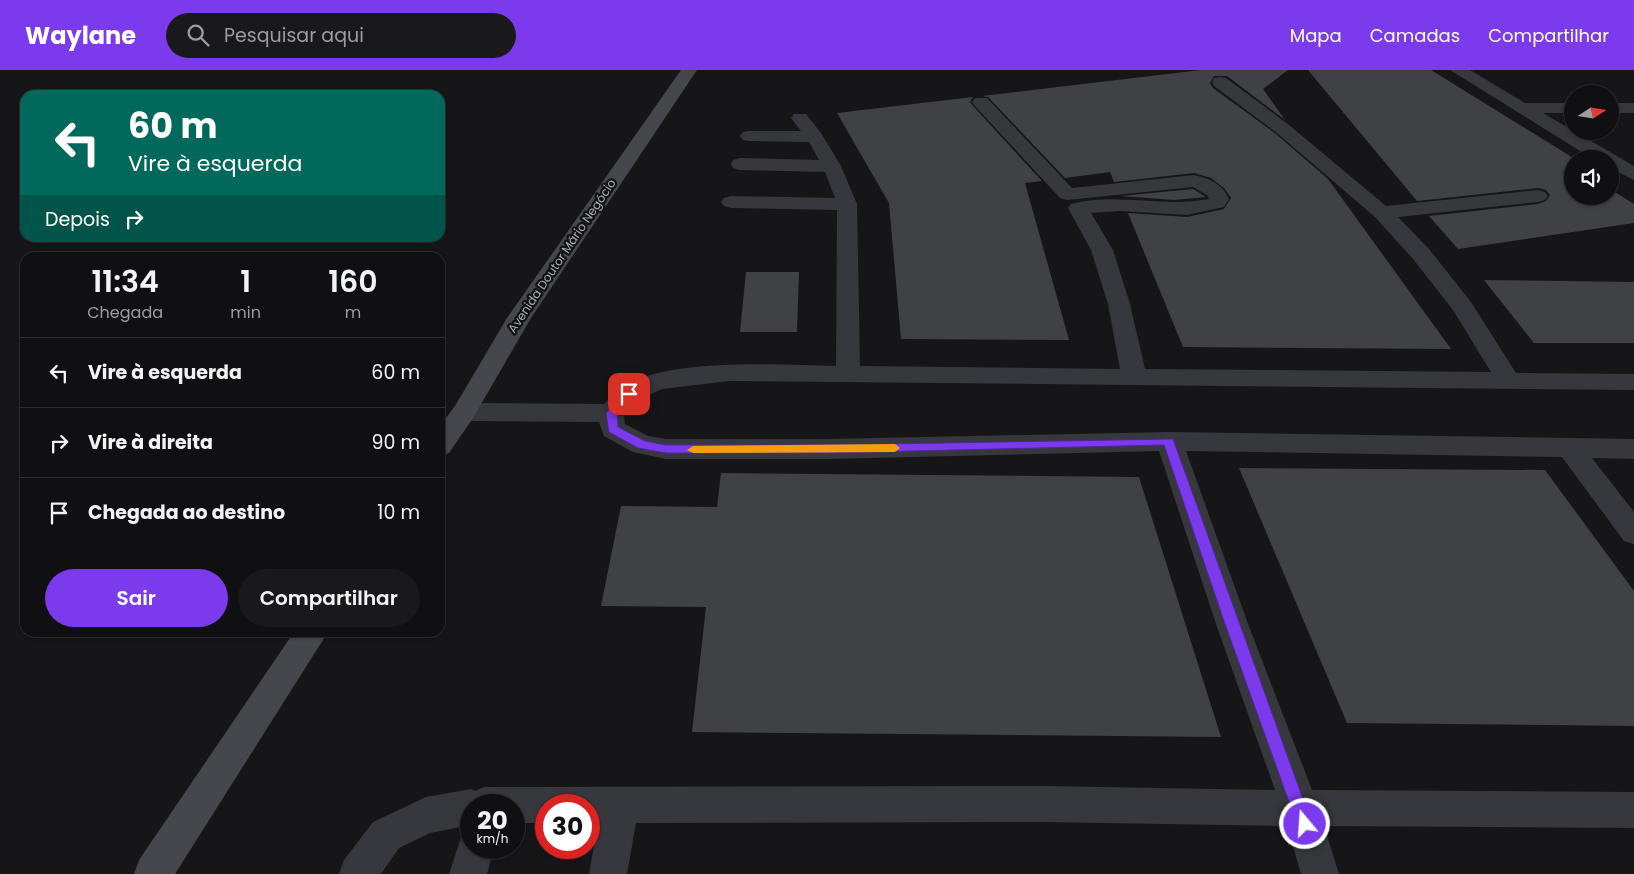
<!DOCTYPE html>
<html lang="pt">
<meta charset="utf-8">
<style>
body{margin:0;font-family:Poppins,sans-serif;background:#19191b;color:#f1f3f6;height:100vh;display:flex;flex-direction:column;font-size:19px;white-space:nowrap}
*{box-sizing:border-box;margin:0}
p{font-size:16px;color:#9c9d9f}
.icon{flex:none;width:28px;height:28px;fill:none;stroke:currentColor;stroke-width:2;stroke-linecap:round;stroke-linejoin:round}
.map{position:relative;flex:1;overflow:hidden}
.drawer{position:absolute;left:20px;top:182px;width:425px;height:385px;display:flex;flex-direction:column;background:#101012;border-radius:15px;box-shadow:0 1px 4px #0004,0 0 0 1px #303032}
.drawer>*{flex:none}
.top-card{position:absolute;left:20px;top:20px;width:425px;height:152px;border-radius:15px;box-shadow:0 1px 4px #0004,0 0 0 1px #303032;background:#00695c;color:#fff;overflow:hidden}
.needle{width:32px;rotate:78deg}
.fabs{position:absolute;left:1564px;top:15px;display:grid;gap:10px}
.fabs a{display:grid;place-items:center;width:55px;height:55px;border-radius:50%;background:#101012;box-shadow:0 1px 4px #0004,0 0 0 1px #303032;font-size:25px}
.speed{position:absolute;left:460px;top:724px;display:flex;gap:10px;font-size:25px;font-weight:700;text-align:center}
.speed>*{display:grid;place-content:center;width:65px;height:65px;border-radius:50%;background:#101012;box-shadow:0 1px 4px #0004,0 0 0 1px #303032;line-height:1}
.speed small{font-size:12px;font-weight:400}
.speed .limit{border:8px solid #d22;background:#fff;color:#111}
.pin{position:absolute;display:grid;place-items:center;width:42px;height:42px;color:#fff;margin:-21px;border-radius:10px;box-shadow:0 2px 8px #0006}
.me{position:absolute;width:55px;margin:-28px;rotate:342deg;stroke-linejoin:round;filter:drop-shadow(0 0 4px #0008)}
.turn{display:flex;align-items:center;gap:18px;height:105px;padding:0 25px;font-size:22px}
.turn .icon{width:65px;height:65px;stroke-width:2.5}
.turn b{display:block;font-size:35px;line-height:42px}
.then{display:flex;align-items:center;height:48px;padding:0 25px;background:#0003;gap:10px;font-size:19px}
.eta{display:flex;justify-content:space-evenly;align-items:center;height:85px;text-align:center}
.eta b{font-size:30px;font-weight:600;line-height:35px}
.primary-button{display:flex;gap:10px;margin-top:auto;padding:10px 25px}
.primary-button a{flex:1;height:58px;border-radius:30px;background:#7c3aed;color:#fff;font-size:20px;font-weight:600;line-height:58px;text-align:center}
.primary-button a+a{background:#19191b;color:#f1f3f6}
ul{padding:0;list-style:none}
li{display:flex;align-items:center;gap:15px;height:70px;padding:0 25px;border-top:1px solid #303032}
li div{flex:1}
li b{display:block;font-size:19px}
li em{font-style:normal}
header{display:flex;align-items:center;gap:30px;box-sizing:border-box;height:70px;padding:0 25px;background:#7c3aed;color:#fff}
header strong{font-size:24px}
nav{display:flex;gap:28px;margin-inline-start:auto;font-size:18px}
.search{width:350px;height:45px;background:#19191b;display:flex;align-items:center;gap:12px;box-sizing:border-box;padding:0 18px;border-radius:28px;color:#9c9d9f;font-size:19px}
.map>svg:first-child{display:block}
.building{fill:#404145}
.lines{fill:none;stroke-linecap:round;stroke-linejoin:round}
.street{fill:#37383d;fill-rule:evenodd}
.secondary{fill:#45474d;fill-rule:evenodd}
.route{fill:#7c3aed;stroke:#51269a}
.slow{fill:#f59e0b}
.labels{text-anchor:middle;stroke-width:4.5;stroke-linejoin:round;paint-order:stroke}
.far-street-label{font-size:12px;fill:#a8adb8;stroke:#111113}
</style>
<header>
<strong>Waylane</strong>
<div class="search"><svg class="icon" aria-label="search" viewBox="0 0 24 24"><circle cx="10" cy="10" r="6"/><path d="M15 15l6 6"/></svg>Pesquisar aqui</div>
<nav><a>Mapa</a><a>Camadas</a><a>Compartilhar</a></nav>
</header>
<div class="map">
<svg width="1634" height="804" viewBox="0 0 1634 804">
<rect width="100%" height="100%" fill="#161618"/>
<g class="building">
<polygon points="1201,0 1288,0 1263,19 1285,50 1227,6 1214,6 1210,13 1213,18 1276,64 1328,109 1451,279 1183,277 1128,143 1187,147 1224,139 1231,128 1224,118 1211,108 1194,103 1114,112 1110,102 1065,108 988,27 982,26"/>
<polygon points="1308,0 1431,0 1575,89 1572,89 1572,126 1610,126 1610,119 1634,134 1634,153 1458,179 1429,146 1538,134 1546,131 1550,125 1546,120 1538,118 1417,131"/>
<polygon points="973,27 970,32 974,37 1042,111 1025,113 1069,270 901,269 889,133 837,43"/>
<polygon points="1193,119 1206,127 1174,130 1120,126"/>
<polygon points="746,202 799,202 797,262 740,262"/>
<polygon points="1484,210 1634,212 1634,273 1534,273"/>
<polygon points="1239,398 1545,400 1634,521 1634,656 1347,653"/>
<polygon points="721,403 1139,407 1221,667 692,662 706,537 601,536 621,436 717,437"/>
</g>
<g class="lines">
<g class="street">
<polygon points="1450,0 1470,0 1525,33 1572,33 1572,43 1543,43 1634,96 1634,110 1610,98 1610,89 1593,89"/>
<path d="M1220,7L1226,8L1289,55L1386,136L1538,120L1545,122L1548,126L1545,130L1538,132L1398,147L1429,179L1471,232L1516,303L1634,304V320L729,311L662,319L638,330L624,345L625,354L648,366L666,369H827L1169,362L1634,369V389L1592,388L1634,442V474L1624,471L1562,387L1186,381L1248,554L1312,720L1634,722V758L1324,756L1339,804H1301L1287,756L1044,752L636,753L627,804H589L598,753H589V735H546V753H514V735H471V755L430,763L399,778L381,804H339L344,790L373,752L426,727L471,719L475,721L484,717L1044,716L1275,720L1216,554L1159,381L827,389H666L633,382L604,366L599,352L464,351L455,348L451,342L455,336L464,333L604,334C609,329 615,322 621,318C667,287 780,295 836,296L837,140L731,138L724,136L721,132L724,128L731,126L835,128L825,102L740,100L733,98L731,94L733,90L740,88L819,90L809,72L749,71L743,70L740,66L743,62L749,61H801L791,48L794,44H806L821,63L841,96L857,134L860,296L1120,299L1108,234L1091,180L1068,138L1071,134C1116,122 1163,138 1209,129L1207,125L1193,117L1067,130L1060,128L975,36L972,32L975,28H987L1072,118L1194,105C1210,109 1222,113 1229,129L1224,137L1187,145L1120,141L1091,143L1113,180L1130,234L1145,299L1491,302L1453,240L1413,189L1375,147L1277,63L1214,16L1212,12L1214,8Z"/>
<rect x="1610" y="33" width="24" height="10"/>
<polygon points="471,761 471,778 494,778 487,804 449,804 462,765"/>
</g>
<g class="secondary">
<polygon points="681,0 697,0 531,248 473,348 449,383 440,386 440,356 455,336 507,248"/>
<polygon points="294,562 328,562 175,804 134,804 139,790"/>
</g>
</g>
<polygon class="route" points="629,320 634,324 617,343 618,357 645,371 666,375 827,375 1173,369 1312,754 1310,760 1305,762 1299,760 1297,754 1225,554 1164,375 827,383 666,383 638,378 609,362 606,343 625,321"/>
<polygon class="slow" points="895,374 900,378 895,382 693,383 687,380 693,376"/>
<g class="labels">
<g class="far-street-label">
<text transform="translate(562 186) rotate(-56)" y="4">Avenida Doutor Mário Negócio</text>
</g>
</g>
</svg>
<div class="fabs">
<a><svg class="needle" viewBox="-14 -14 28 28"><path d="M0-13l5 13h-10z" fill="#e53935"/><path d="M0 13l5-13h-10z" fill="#9c9d9f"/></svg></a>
<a><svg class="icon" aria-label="sound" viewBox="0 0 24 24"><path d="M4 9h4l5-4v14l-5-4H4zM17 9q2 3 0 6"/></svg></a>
</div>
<div class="speed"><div>20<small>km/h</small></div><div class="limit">30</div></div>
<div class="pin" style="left:629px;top:324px;background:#d93025"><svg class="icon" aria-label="arrive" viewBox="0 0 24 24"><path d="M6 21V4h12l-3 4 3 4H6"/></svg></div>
<svg class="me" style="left:1305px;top:754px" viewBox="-20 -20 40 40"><circle r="17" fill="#7c3aed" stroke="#fff" stroke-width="3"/><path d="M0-11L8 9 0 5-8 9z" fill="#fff"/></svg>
<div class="top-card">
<div class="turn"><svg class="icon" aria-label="left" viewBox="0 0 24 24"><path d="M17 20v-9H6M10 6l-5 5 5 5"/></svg><div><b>60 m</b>Vire à esquerda</div></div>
<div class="then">Depois<svg class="icon" aria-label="right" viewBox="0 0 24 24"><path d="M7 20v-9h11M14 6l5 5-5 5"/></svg></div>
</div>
<section class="drawer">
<div class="eta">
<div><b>11:34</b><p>Chegada</p></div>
<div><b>1</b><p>min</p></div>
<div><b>160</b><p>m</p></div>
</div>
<ul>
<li><svg class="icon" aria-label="left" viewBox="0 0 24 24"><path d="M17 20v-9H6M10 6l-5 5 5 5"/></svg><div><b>Vire à esquerda</b></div><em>60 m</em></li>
<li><svg class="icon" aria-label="right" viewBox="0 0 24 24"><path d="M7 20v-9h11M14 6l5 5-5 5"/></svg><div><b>Vire à direita</b></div><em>90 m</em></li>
<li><svg class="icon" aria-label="arrive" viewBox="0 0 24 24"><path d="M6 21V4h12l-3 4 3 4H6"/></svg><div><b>Chegada ao destino</b></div><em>10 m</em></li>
</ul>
<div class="primary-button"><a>Sair</a><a>Compartilhar</a></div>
</section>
</div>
